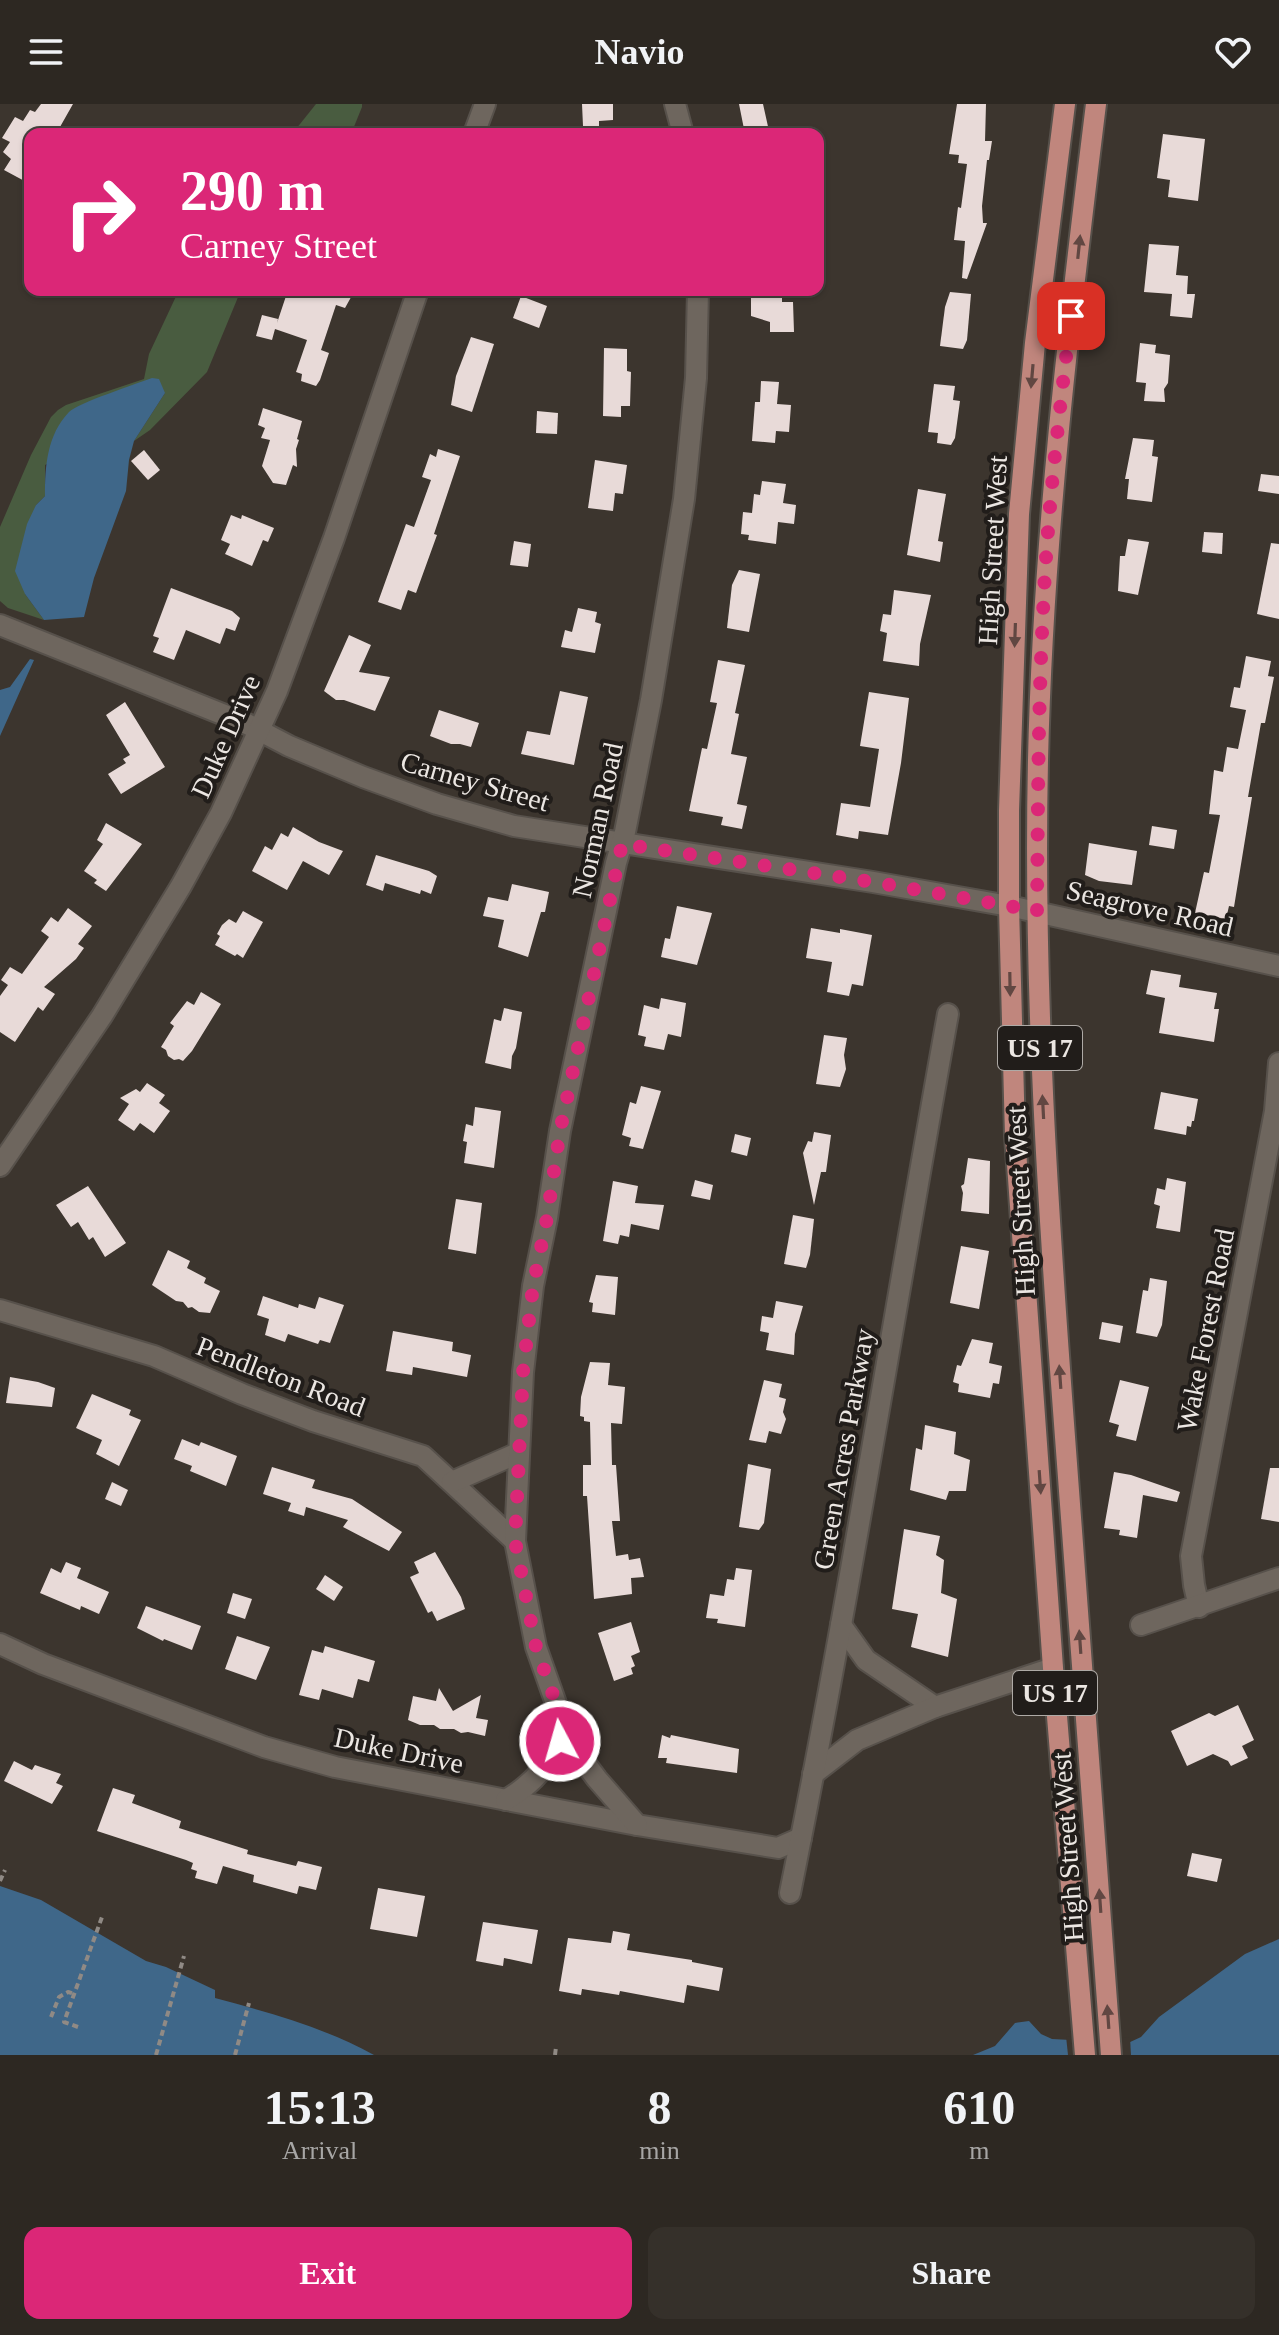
<!DOCTYPE html>
<style>
body{margin:0;font-family:"Times New Roman",serif;background:#35302a;color:#f1f3f6;height:100vh;display:flex;flex-direction:column;font-size:30px;white-space:nowrap}
*{box-sizing:border-box;margin:0}
p{font-size:26px;color:#a7a6a5}
.icon{flex:none;width:44px;height:44px;fill:none;stroke:currentColor;stroke-width:2;stroke-linecap:round;stroke-linejoin:round}
.map{position:relative;height:1951px;overflow:hidden}
.side{display:flex;flex-direction:column;background:#2d2822;flex:1}
.side>*{flex:none}
.guide{position:absolute;left:24px;top:24px;width:800px;height:168px;border-radius:16px;box-shadow:0 2px 6px #0004,0 0 0 2px #484440;background:#db2777;color:#fff;overflow:hidden}
.pin{position:absolute;display:grid;place-items:center;width:68px;height:68px;color:#fff;margin:-34px;border-radius:16px;box-shadow:0 4px 12px #0006}
.me{position:absolute;width:88px;margin:-44px;rotate:354deg;stroke-linejoin:round;filter:drop-shadow(0 0 6px #0008)}
.turn{display:flex;align-items:center;gap:28px;height:168px;padding:0 24px;font-size:36px}
.turn .icon{width:104px;height:104px;stroke-width:2.5}
.turn b{display:block;font-size:56px;line-height:68px}
.eta{display:flex;justify-content:space-evenly;align-items:center;height:136px;text-align:center}
.eta b{font-size:48px;font-weight:600;line-height:56px}
.cta{display:flex;gap:16px;margin-top:auto;padding:16px 24px}
.cta a{flex:1;height:92px;border-radius:16px;background:#db2777;color:#fff;font-size:32px;font-weight:600;line-height:92px;text-align:center}
.cta a+a{background:#35302a;color:#f1f3f6}
header{display:flex;justify-content:space-between;align-items:center;height:104px;padding:0 24px;background:#2d2822;font-size:36px;font-weight:600}
.map>svg:first-child{display:block}
.green{fill:#495c40}
.water{fill:#3f6789}
.pier{fill:#3c352e}
.building{fill:#e8dad8}
.lines{fill:none;stroke-linecap:round;stroke-linejoin:round}
.street-casing{stroke:#57514b;stroke-width:24}
.primary-casing{stroke:#57514b;stroke-width:24}
.path{stroke:#908a85;stroke-width:4;stroke-dasharray:6 4;stroke-linecap:butt}
.street{stroke:#6e665e;stroke-width:20}
.primary{stroke:#c0867d;stroke-width:20}
.oneway{fill:#614742}
.route{stroke:#db2777;stroke-width:14;stroke-dasharray:0 25.2}
.labels{text-anchor:middle;stroke-width:8;stroke-linejoin:round;paint-order:stroke}
.shield{fill:#211d1a;stroke:#aeaaa6;stroke-width:2}
.shield-label{font-size:26px;font-weight:bold;fill:#ebe6e2}
.street-label{font-size:28px;fill:#ebe6e2;stroke:#211d1a}
</style>
<header><svg class="icon" aria-label="menu" viewBox="0 0 24 24"><path d="M4 6h16M4 12h16M4 18h16"/></svg>Navio<svg class="icon" aria-label="heart" viewBox="0 0 24 24"><path d="M12 20l-8-8c-3-5 5-10 8-4 3-6 11-1 8 4z"/></svg></header>
<div class="map">
<svg width="1279" height="1951" viewBox="0 0 1279 1951">
<rect width="100%" height="100%" fill="#3c352e"/>
<g class="green">
<polygon points="316,0 362,0 362,3 351,30 292,30"/>
<polygon points="179,186 241,186 207,268 150,326 134,337 165,289 45,361 45,392 36,401 25,490 44,516 8,504 0,497 0,423 31,351 51,313 58,306 66,301 144,275 149,250"/>
</g>
<g class="water">
<path d="M152,274L159,275L165,289L134,337L129,356L126,387L94,474L84,513L44,516L25,490L15,467L27,420L36,401L45,392C45,362 47,331 69,308C78,299 136,280 152,274Z"/>
<polygon points="30,555 34,556 0,632 0,586 10,583"/>
<path d="M0,1782L41,1796L146,1857L166,1863L215,1886V1894C270,1909 323,1923 374,1951H0Z"/>
<polygon points="1279,1835 1279,1951 973,1951 995,1942 1015,1919 1029,1917 1041,1930 1052,1935 1128,1939 1141,1933 1159,1913 1245,1850"/>
</g>
<polygon class="pier" points="1066,1932 1130,1934 1131,1951 1068,1951"/>
<g class="building">
<polygon points="41,0 73,0 56,30 30,30 30,80 4,66 11,55 3,48 10,38 2,34 15,13 23,17 30,6 35,8"/>
<polygon points="582,0 613,0 613,16 599,17 599,22 583,22"/>
<polygon points="739,0 763,0 769,27 749,30 748,24 744,25"/>
<polygon points="957,0 986,0 985,37 992,37 989,56 987,56 982,102 983,119 987,119 967,175 962,174 965,137 954,136 958,103 961,104 967,60 958,59 959,51 949,50"/>
<polygon points="1163,30 1205,35 1198,97 1168,93 1170,76 1157,74"/>
<polygon points="1149,140 1179,142 1176,171 1188,172 1187,190 1195,190 1192,214 1170,212 1172,190 1144,188"/>
<polygon points="288,186 355,186 345,204 336,201 321,246 329,249 320,276 316,282 301,277 302,270 296,268 307,236 275,225 272,236 256,232 262,211 278,215 277,219"/>
<polygon points="751,186 782,186 782,198 793,198 794,228 770,228 770,218 751,212"/>
<polygon points="950,188 971,190 967,236 963,245 940,242 945,203"/>
<polygon points="521,192 547,202 539,224 513,214"/>
<polygon points="471,233 494,240 472,308 451,301 456,272"/>
<polygon points="1140,239 1156,241 1155,249 1170,251 1168,279 1164,285 1165,298 1144,297 1146,279 1136,278"/>
<polygon points="604,244 627,245 627,267 631,268 630,302 621,302 621,313 603,312"/>
<polygon points="761,277 779,278 777,300 791,301 789,328 776,327 775,339 752,337 755,298 760,298"/>
<polygon points="934,280 955,282 953,296 960,297 955,334 951,341 937,339 938,329 928,328"/>
<polygon points="263,304 302,317 297,335 299,336 296,345 297,363 293,361 286,381 273,379 262,362 270,336 261,334 265,324 258,321"/>
<polygon points="537,307 558,309 557,330 536,329"/>
<polygon points="1133,334 1154,336 1152,352 1158,353 1152,398 1127,395 1129,375 1125,375"/>
<polygon points="438,345 460,352 434,430 437,431 416,489 408,486 401,506 378,498 406,420 414,423 431,376 422,373 430,350 436,353"/>
<polygon points="144,346 160,366 148,376 131,357"/>
<polygon points="595,356 627,361 623,390 615,389 613,407 588,404"/>
<polygon points="1261,370 1279,372 1279,390 1258,387"/>
<polygon points="762,377 786,380 783,399 796,401 794,420 778,418 776,440 748,436 749,431 741,430 743,408 752,409 754,390 760,391"/>
<polygon points="918,385 946,390 938,437 943,438 940,458 907,451"/>
<polygon points="231,411 241,415 242,411 274,424 268,438 263,436 252,462 225,450 230,440 221,436"/>
<polygon points="1204,428 1223,429 1222,450 1202,448"/>
<polygon points="1128,435 1149,438 1138,491 1118,487 1120,452 1125,452"/>
<polygon points="514,437 531,440 528,463 510,461"/>
<polygon points="1271,439 1279,440 1279,515 1257,510"/>
<polygon points="739,466 760,470 749,528 727,524 732,481"/>
<polygon points="171,484 232,507 240,514 235,527 226,524 220,540 186,526 174,556 153,548 159,534 153,532"/>
<polygon points="894,486 931,491 920,540 919,562 883,557 887,529 880,527 883,510 891,511"/>
<polygon points="578,504 597,508 595,518 601,520 595,549 561,543 565,526 572,528"/>
<polygon points="349,531 371,541 359,568 390,573 375,607 344,596 336,596 324,587"/>
<polygon points="1246,552 1271,557 1268,572 1274,573 1265,619 1261,619 1248,693 1252,693 1234,803 1229,802 1226,815 1195,809 1204,768 1209,769 1220,711 1209,710 1214,666 1223,668 1227,643 1238,645 1246,606 1230,603 1234,583 1240,584"/>
<polygon points="718,556 745,561 735,609 739,610 731,650 747,653 737,700 747,702 742,725 721,721 723,713 689,707 702,644 707,645 717,599 710,598"/>
<polygon points="560,587 588,593 574,661 521,650 527,627 550,631"/>
<polygon points="869,588 909,594 901,659 888,731 859,727 858,735 836,731 841,699 870,703 879,645 860,642"/>
<polygon points="125,598 165,663 121,690 108,670 126,659 123,655 130,651 106,611"/>
<polygon points="439,606 479,619 471,643 460,640 451,640 430,632"/>
<polygon points="106,719 142,740 106,787 94,779 97,776 84,767 103,740 97,736"/>
<polygon points="1152,722 1177,726 1174,745 1149,741"/>
<polygon points="293,723 319,738 343,747 329,771 303,757 287,786 252,767 265,742 272,746 281,729 288,733"/>
<polygon points="1089,739 1137,747 1132,781 1099,777 1085,771"/>
<polygon points="376,751 429,767 437,772 431,790 421,786 420,790 385,779 383,787 366,781"/>
<polygon points="512,780 549,788 545,808 541,808 528,853 498,843 504,816 483,812 488,793 508,797"/>
<polygon points="677,802 712,809 697,861 661,853 665,834 670,835"/>
<polygon points="68,804 92,822 78,840 84,844 76,855 44,883 55,890 43,907 38,903 15,938 0,928 0,892 8,881 1,876 10,863 22,870 49,833 41,827 51,813 58,818"/>
<polygon points="243,807 263,818 243,854 237,850 235,852 215,841 220,832 217,830 222,821 229,815 236,819"/>
<polygon points="811,824 840,829 840,825 872,831 863,882 852,880 849,892 827,888 832,858 806,854"/>
<polygon points="1151,866 1181,871 1179,883 1217,889 1214,905 1219,905 1214,938 1159,929 1165,894 1146,890"/>
<polygon points="201,888 221,900 192,947 183,957 179,955 174,956 168,952 166,946 161,943 174,922 170,919 187,897 194,901"/>
<polygon points="661,894 686,899 681,933 668,930 664,946 644,942 646,933 638,931 644,901 659,905"/>
<polygon points="504,904 522,908 516,944 512,952 511,965 485,959 494,915 501,917"/>
<polygon points="824,931 847,934 844,951 846,965 840,983 816,980"/>
<polygon points="147,979 165,991 159,999 170,1007 154,1029 140,1019 134,1027 118,1016 129,1000 120,994 136,985 140,988"/>
<polygon points="641,982 661,987 643,1045 629,1042 631,1034 622,1031 630,998 636,1000"/>
<polygon points="1161,988 1198,995 1194,1017 1192,1017 1191,1023 1187,1022 1186,1031 1154,1025"/>
<polygon points="475,1003 501,1007 494,1064 464,1059 467,1038 463,1037 466,1020 473,1022"/>
<polygon points="814,1028 831,1031 826,1068 821,1068 814,1101 803,1049 808,1037 812,1038"/>
<polygon points="735,1030 751,1034 747,1052 731,1048"/>
<polygon points="968,1054 990,1057 989,1110 961,1107 963,1089 961,1082 964,1080"/>
<polygon points="1167,1074 1186,1078 1180,1128 1156,1124 1160,1102 1154,1100 1157,1084 1165,1086"/>
<polygon points="695,1076 713,1081 710,1096 691,1092"/>
<polygon points="613,1077 638,1082 635,1099 664,1101 659,1126 631,1120 629,1133 620,1131 618,1140 603,1137"/>
<polygon points="88,1082 126,1139 105,1153 93,1133 89,1136 78,1118 71,1123 56,1101"/>
<polygon points="456,1095 482,1099 476,1150 448,1145"/>
<polygon points="793,1111 814,1115 810,1151 806,1164 784,1160"/>
<polygon points="961,1142 989,1147 979,1205 950,1199"/>
<polygon points="168,1146 190,1157 187,1164 206,1174 204,1179 220,1187 210,1209 199,1208 192,1203 188,1204 183,1198 176,1197 152,1181"/>
<polygon points="596,1171 618,1173 615,1211 592,1208 593,1199 589,1198"/>
<polygon points="1150,1174 1167,1177 1162,1221 1157,1233 1136,1229 1143,1186 1148,1187"/>
<polygon points="263,1192 298,1204 299,1200 315,1205 319,1193 344,1201 330,1239 320,1236 318,1240 288,1230 285,1238 265,1231 269,1215 257,1211"/>
<polygon points="776,1197 803,1202 795,1230 794,1251 766,1246 769,1229 760,1227 762,1212 773,1214"/>
<polygon points="1102,1218 1123,1222 1120,1239 1099,1235"/>
<polygon points="393,1227 453,1238 452,1247 471,1251 467,1273 413,1263 412,1271 386,1267"/>
<polygon points="972,1235 993,1239 989,1259 1002,1262 999,1280 993,1279 990,1294 958,1288 959,1280 953,1278 957,1261 961,1262"/>
<polygon points="590,1258 610,1259 608,1281 625,1283 622,1320 611,1319 612,1361 616,1361 620,1417 612,1417 616,1452 628,1450 629,1456 640,1454 644,1473 631,1474 632,1490 594,1495 587,1392 583,1392 583,1361 591,1361 590,1318 584,1317 584,1313 580,1312 581,1293"/>
<polygon points="10,1273 38,1278 55,1284 52,1303 6,1299"/>
<polygon points="764,1276 782,1280 779,1293 786,1295 783,1308 786,1315 781,1330 769,1327 766,1339 749,1336"/>
<polygon points="1120,1276 1149,1283 1136,1337 1116,1332 1119,1321 1109,1318"/>
<polygon points="92,1290 131,1306 129,1311 141,1316 119,1362 96,1350 102,1336 76,1324"/>
<polygon points="925,1321 956,1328 954,1350 970,1356 966,1387 949,1387 946,1396 910,1386 916,1344 922,1346"/>
<polygon points="182,1335 199,1342 201,1338 237,1352 226,1382 190,1367 192,1362 174,1355"/>
<polygon points="748,1360 771,1365 764,1419 759,1426 739,1423"/>
<polygon points="272,1363 315,1376 312,1384 352,1395 402,1428 389,1447 343,1423 348,1416 306,1403 304,1412 288,1407 291,1399 263,1390"/>
<polygon points="1270,1364 1279,1364 1279,1418 1261,1415"/>
<polygon points="1114,1368 1131,1371 1180,1388 1177,1398 1143,1391 1137,1434 1119,1431 1120,1426 1104,1424"/>
<polygon points="112,1378 128,1386 121,1402 105,1395"/>
<polygon points="904,1425 940,1432 936,1451 944,1456 941,1489 957,1495 948,1553 911,1543 918,1510 892,1505"/>
<polygon points="435,1448 461,1493 465,1505 437,1517 432,1507 428,1509 410,1473 419,1469 414,1458"/>
<polygon points="66,1458 81,1464 77,1474 109,1488 99,1510 81,1502 80,1506 40,1489 51,1464 61,1469"/>
<polygon points="736,1464 752,1466 745,1523 717,1519 718,1515 706,1514 710,1490 724,1492 727,1475 734,1476"/>
<polygon points="325,1471 343,1483 334,1497 316,1485"/>
<polygon points="233,1489 252,1495 245,1515 227,1509"/>
<polygon points="146,1502 201,1522 192,1546 164,1535 163,1537 137,1524"/>
<polygon points="631,1518 640,1548 631,1552 635,1562 631,1564 633,1570 614,1577 598,1529"/>
<polygon points="237,1532 270,1543 256,1576 225,1565"/>
<polygon points="325,1542 375,1557 369,1578 358,1575 353,1594 322,1585 319,1596 299,1591 312,1546 323,1549"/>
<polygon points="439,1584 453,1607 481,1591 476,1614 488,1616 485,1632 468,1628 461,1629 454,1625 440,1625 434,1621 420,1621 408,1616 413,1592 436,1597"/>
<polygon points="1238,1601 1254,1636 1242,1642 1248,1654 1231,1662 1228,1657 1213,1650 1187,1662 1171,1627 1209,1609 1215,1612"/>
<polygon points="662,1631 670,1634 671,1631 739,1645 737,1669 666,1659 667,1654 658,1654"/>
<polygon points="14,1657 32,1666 35,1661 61,1670 56,1679 63,1682 52,1700 4,1677"/>
<polygon points="113,1684 135,1691 132,1699 181,1717 179,1724 248,1746 247,1750 296,1762 298,1757 322,1763 316,1786 299,1782 297,1790 253,1778 254,1771 223,1762 217,1780 195,1774 197,1767 191,1765 193,1759 186,1756 97,1727"/>
<polygon points="1192,1749 1222,1755 1217,1778 1187,1772"/>
<polygon points="378,1784 425,1792 417,1833 370,1825"/>
<polygon points="483,1818 538,1826 532,1860 504,1854 503,1862 476,1857"/>
<polygon points="613,1827 630,1830 627,1846 692,1856 692,1858 723,1864 719,1887 687,1881 684,1899 620,1887 619,1891 582,1885 581,1891 559,1887 568,1834 611,1839"/>
</g>
<g class="lines">
<g class="street-casing">
<g id="street">
<polyline points="675,0 683,30"/>
<polyline points="474,30 485,0"/>
<polyline points="0,521 247,620 289,642 363,673 437,700 514,722 873,778 1009,802 1279,862"/>
<polyline points="0,1062 102,912 181,782 221,709 277,587 334,434 418,186"/>
<polyline points="0,1206 154,1252 242,1290 313,1317 423,1352 515,1437"/>
<polyline points="452,1378 518,1349"/>
<polyline points="1199,1503 1194,1481 1191,1452 1275,1007 1279,959"/>
<polyline points="841,1521 866,1556 935,1603"/>
<polyline points="1141,1521 1279,1474"/>
<polyline points="0,1540 43,1560 264,1643 335,1663 637,1721 778,1744 801,1734"/>
<polyline points="813,1670 857,1636 935,1603 1053,1564"/>
<path d="M506,1696C536,1678 554,1656 564,1622"/>
<polyline points="637,1721 597,1675 579,1651 564,1622 536,1543 515,1437 523,1268 533,1182 547,1114 560,1027 616,759 625,728 651,596 684,395 696,274 698,186"/>
<path d="M790,1789C849,1497 895,1203 948,910"/>
</g>
</g>
<g class="primary-casing">
<g id="primary">
<polyline points="1065,0 1035,239 1019,410 1009,707 1009,802 1015,1032 1053,1564 1085,1951"/>
<path d="M1096,0C1069,218 1043,436 1038,656C1033,884 1048,1106 1065,1333C1080,1539 1096,1745 1111,1951"/>
</g>
</g>
<g class="path">
<polyline points="0,1777 5,1766"/>
<polyline points="51,1913 59,1893 68,1888 75,1890"/>
<polyline points="78,1923 64,1918 102,1813"/>
<polyline points="156,1951 184,1852"/>
<polyline points="235,1951 249,1899"/>
<polyline points="555,1951 556,1943"/>
</g>
<use href="#street" class="street"/>
<use href="#primary" class="primary"/>
</g>
<defs><path id="oneway-solid" d="M-6-.8H1V-3.2L6.5 0L1 3.2V.8H-6Z" transform="scale(2)"/></defs>
<g class="oneway">
<use href="#oneway-solid" transform="translate(1079 143) rotate(-84)"/>
<use href="#oneway-solid" transform="translate(1032 272) rotate(95)"/>
<use href="#oneway-solid" transform="translate(1015 531) rotate(92)"/>
<use href="#oneway-solid" transform="translate(1010 880) rotate(89)"/>
<use href="#oneway-solid" transform="translate(1043 1003) rotate(-93)"/>
<use href="#oneway-solid" transform="translate(1060 1273) rotate(-94)"/>
<use href="#oneway-solid" transform="translate(1040 1378) rotate(86)"/>
<use href="#oneway-solid" transform="translate(1080 1538) rotate(-94)"/>
<use href="#oneway-solid" transform="translate(1100 1797) rotate(-94)"/>
<use href="#oneway-solid" transform="translate(1108 1913) rotate(-94)"/>
</g>
<g class="lines">
<path class="route" d="M560,1637L564,1622L536,1543L515,1437L523,1268L533,1182L547,1114L560,1027L622,740L873,778L1037,807C1038,708 1038,608 1043,509C1047,410 1059,311 1071,212"/>
</g>
<g class="labels">
<g class="shield">
<rect x="998" y="922" width="84" height="44" rx="6"/>
<rect x="1013" y="1567" width="84" height="44" rx="6"/>
</g>
<g class="shield-label">
<text x="1040" y="953">US 17</text>
<text x="1055" y="1598">US 17</text>
</g>
<g class="street-label">
<text transform="translate(992 446) rotate(-87)" y="10">High Street West</text>
<text transform="translate(225 632) rotate(-66)" y="10">Duke Drive</text>
<text transform="translate(475 677) rotate(16)" y="10">Carney Street</text>
<text transform="translate(597 716) rotate(-78)" y="10">Norman Road</text>
<text transform="translate(1150 804) rotate(13)" y="10">Seagrove Road</text>
<text transform="translate(1020 1097) rotate(-93)" y="10">High Street West</text>
<text transform="translate(1205 1226) rotate(-79)" y="10">Wake Forest Road</text>
<text transform="translate(281 1272) rotate(21)" y="10">Pendleton Road</text>
<text transform="translate(843 1345) rotate(-80)" y="10">Green Acres Parkway</text>
<text transform="translate(399 1646) rotate(12)" y="10">Duke Drive</text>
<text transform="translate(1067 1743) rotate(-94)" y="10">High Street West</text>
</g>
</g>
</svg>
<div class="pin" style="left:1071px;top:212px;background:#d93025"><svg class="icon" aria-label="arrive" viewBox="0 0 24 24"><path d="M6 21V4h12l-3 4 3 4H6"/></svg></div>
<svg class="me" style="left:560px;top:1637px" viewBox="-20 -20 40 40"><circle r="17" fill="#db2777" stroke="#fff" stroke-width="3"/><path d="M0-11L8 9 0 5-8 9z" fill="#fff"/></svg>
<div class="guide">
<div class="turn"><svg class="icon" aria-label="right" viewBox="0 0 24 24"><path d="M7 20v-9h11M14 6l5 5-5 5"/></svg><div><b>290 m</b>Carney Street</div></div>
</div>
</div>
<section class="side">
<div class="eta">
<div><b>15:13</b><p>Arrival</p></div>
<div><b>8</b><p>min</p></div>
<div><b>610</b><p>m</p></div>
</div>
<div class="cta"><a>Exit</a><a>Share</a></div>
</section>
